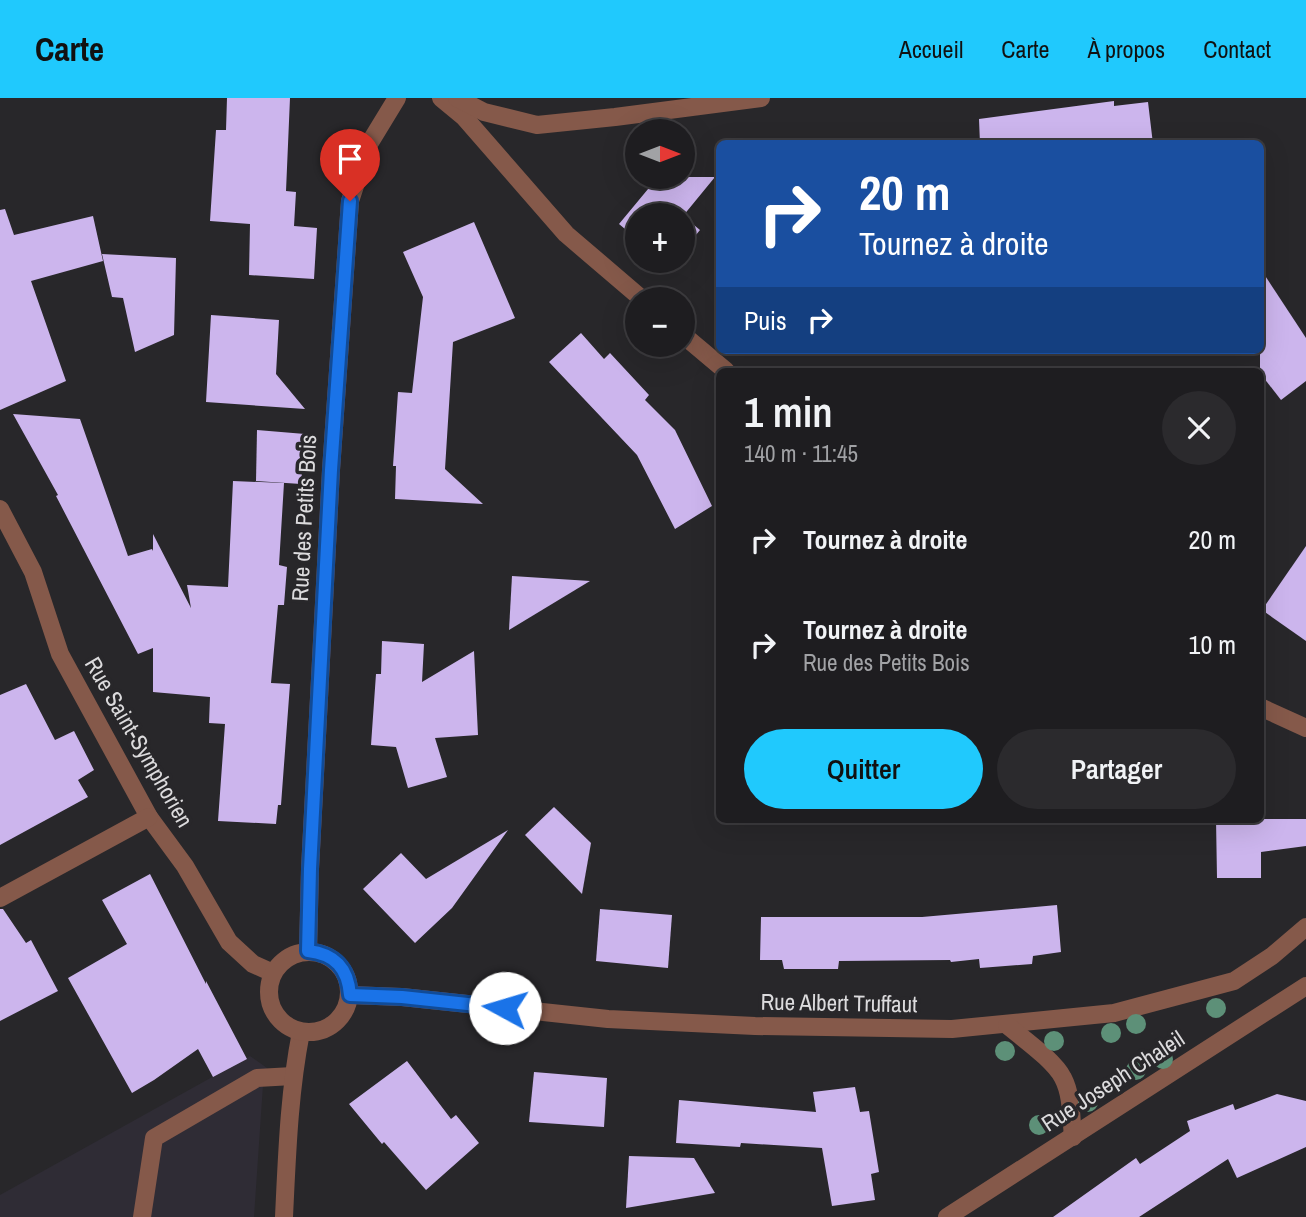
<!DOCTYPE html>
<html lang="fr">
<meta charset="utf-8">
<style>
body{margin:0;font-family:"Archivo Narrow",sans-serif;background:#2b2a2d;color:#f1f3f6;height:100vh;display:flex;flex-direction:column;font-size:26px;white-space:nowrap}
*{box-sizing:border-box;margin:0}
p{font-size:23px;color:#a1a2a5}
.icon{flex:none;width:38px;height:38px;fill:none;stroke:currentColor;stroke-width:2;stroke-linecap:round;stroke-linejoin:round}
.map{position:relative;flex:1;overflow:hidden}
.drawer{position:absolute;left:716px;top:270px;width:548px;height:455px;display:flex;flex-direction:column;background:#1e1d20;border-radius:10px;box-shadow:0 7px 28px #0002,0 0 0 2px #3c3b3e}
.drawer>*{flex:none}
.top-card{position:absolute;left:716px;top:42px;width:548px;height:214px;border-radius:10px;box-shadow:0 7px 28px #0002,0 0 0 2px #3c3b3e;background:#1a4fa0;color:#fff;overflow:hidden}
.needle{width:46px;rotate:90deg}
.tools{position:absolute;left:625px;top:21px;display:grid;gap:14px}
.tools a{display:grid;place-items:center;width:70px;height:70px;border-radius:50%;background:#1e1d20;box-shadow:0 7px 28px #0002,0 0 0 2px #3c3b3e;font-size:35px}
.pin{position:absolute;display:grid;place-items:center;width:60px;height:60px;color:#fff;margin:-72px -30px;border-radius:50% 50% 50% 0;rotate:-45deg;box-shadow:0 0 7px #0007}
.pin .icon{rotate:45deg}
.me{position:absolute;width:77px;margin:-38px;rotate:276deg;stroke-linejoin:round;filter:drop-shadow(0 0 5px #0008)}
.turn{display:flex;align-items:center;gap:24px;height:147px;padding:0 28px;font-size:32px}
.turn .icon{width:91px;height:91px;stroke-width:2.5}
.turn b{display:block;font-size:49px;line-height:60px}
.then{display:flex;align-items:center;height:66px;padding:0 28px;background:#0003;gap:14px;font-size:26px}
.round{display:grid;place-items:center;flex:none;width:74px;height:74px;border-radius:37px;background:#2b2a2d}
.summary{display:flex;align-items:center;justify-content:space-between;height:119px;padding:0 28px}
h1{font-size:42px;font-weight:600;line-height:52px}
.primary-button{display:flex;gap:14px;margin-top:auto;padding:14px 28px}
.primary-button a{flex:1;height:80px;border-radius:42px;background:#20c9fd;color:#111;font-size:28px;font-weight:600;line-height:80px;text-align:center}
.primary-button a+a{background:#2b2a2d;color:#f1f3f6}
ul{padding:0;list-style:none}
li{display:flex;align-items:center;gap:21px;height:105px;padding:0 28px}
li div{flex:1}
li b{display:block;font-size:26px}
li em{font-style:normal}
header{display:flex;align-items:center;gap:42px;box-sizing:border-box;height:98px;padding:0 35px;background:#20c9fd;color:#111}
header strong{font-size:33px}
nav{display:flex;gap:38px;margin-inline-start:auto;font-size:24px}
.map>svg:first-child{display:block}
.built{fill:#2f2c35}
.building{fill:#ccb5ed}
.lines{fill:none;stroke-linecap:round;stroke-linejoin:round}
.service{stroke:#85594a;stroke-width:18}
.minor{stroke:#85594a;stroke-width:18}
.tertiary{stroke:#85594a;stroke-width:18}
.tree{fill:#5d9078}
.route-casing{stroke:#114b97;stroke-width:18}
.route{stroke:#1a73e8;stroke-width:12}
.labels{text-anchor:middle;stroke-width:7;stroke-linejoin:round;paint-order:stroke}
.street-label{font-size:23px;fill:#dcdbdd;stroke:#28272a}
</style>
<header>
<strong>Carte</strong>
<nav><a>Accueil</a><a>Carte</a><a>À propos</a><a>Contact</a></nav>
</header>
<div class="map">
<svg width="1306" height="1119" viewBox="0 0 1306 1119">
<rect width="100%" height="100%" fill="#28272a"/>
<polygon class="built" points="250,958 267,970 263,987 254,1119 0,1119 0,1097"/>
<g class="building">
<polygon points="227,0 290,0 286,93 296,94 294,128 317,130 314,181 249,177 250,126 210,123 216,32 226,32"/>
<polygon points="1114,3 1114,8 1148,4 1153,46 980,46 979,21"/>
<polygon points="658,79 715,79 683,118 700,132 682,154 682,117 637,117 637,141 619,126"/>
<polygon points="5,111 14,137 93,118 103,163 31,183 66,283 0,312 0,112"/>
<polygon points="474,124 515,220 453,244 445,371 483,406 395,401 396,368 393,368 398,294 412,295 423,199 403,154"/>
<polygon points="102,156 176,160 174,237 135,254 123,200 112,199"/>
<polygon points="1260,170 1306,240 1306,283 1281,302 1260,275"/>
<polygon points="211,217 279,222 276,276 305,311 206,304"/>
<polygon points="581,235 604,261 610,255 649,297 645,302 675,332 712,408 675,431 637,357 549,264"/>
<polygon points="13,316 80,321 128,458 152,451 153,453 153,436 191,510 187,487 228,489 233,383 284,385 279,467 287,469 284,507 278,507 271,585 290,586 281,707 278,707 276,726 218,723 225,626 209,625 210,599 153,594 153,550 138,556 56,398 58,397"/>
<polygon points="257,332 305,336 301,386 256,383"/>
<polygon points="1306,448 1306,543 1262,512"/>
<polygon points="512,478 590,483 509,532"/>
<polygon points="382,543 424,546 422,584 474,553 478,637 435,640 447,679 408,690 396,649 371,647 376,576 381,576"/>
<polygon points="26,586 55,642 74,633 94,672 78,682 88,699 0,747 0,597"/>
<polygon points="554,709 591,745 582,796 525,737"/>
<polygon points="1216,721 1306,721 1306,748 1261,754 1261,780 1217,780"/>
<polygon points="508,732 452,810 415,845 363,791 401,755 426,781"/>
<polygon points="150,776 206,886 206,883 247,961 213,979 198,951 154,982 132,995 68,880 127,846 102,802"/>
<polygon points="1057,807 1061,854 1033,858 1032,866 980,870 979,861 951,864 950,862 839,863 838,871 784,871 782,862 760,862 761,819 922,819"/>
<polygon points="0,811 3,811 26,845 31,842 58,893 0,923"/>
<polygon points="600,811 672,817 668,870 596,863"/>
<polygon points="407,963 451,1021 456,1017 479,1045 426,1092 384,1044 382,1046 349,1006"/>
<polygon points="534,974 607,980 604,1029 529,1024"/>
<polygon points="855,989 860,1014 869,1013 879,1074 871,1076 875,1102 832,1108 822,1050 741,1045 740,1049 676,1045 679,1002 816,1014 813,994"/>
<polygon points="1277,996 1306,1003 1306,1049 1237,1080 1228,1061 1139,1119 1053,1119 1136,1060 1140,1066 1190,1033 1187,1023 1233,1006 1235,1012"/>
<polygon points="629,1058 694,1060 715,1095 626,1110"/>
</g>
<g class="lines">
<polyline class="service" points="142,1119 154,1040 257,980 293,978"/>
<g class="minor">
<polyline points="441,0 464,19 566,136 642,201"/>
<polyline points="457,0 484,14 537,27 615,19 761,0"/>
<polyline points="682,236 726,273"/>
<polyline points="0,411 33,474 60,556 149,719 185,768 229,844 253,866 273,875"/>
<polyline points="1260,609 1306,630"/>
<polyline points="0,800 149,719"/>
<polyline points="350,897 402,899 608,921 755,928 952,931 1114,915 1234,883 1272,858 1306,829"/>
<path d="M1007,927C1022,940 1054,962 1063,980C1072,997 1071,1020 1073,1039"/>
<path d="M284,1119C287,1057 289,995 301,934"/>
<polyline points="947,1119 1306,888"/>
</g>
<g class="tertiary">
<polyline points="308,853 310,771 331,372 350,103 369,46 397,0"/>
<circle cx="309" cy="894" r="40"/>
</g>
</g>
<g class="tree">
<circle cx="1216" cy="910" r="10"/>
<circle cx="1136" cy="926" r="10"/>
<circle cx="1111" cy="935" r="10"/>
<circle cx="1054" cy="943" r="10"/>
<circle cx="1005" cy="953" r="10"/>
<circle cx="1163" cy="961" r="10"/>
<circle cx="1136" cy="972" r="10"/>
<circle cx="1088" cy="1004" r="10"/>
<circle cx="1039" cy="1027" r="10"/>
</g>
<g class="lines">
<g class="route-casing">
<path id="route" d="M350,103L331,372L310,771L308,853C335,856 348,870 350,897L402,899L505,910"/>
</g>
<use href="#route" class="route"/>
</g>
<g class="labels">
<g class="street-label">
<text transform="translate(304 420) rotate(-87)" y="8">Rue des Petits Bois</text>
<text transform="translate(139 644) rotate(60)" y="8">Rue Saint-Symphorien</text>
<text transform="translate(839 905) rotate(1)" y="8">Rue Albert Truffaut</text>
<text transform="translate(1113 983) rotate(-33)" y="8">Rue Joseph Chaleil</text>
</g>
</g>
</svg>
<div class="tools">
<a><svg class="needle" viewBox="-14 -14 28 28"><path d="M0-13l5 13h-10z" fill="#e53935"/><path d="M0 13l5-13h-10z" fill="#a1a2a5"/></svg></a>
<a>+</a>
<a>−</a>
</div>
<div class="pin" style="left:350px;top:103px;background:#d93025"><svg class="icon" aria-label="arrive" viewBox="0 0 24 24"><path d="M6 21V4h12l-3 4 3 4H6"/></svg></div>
<svg class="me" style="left:505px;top:910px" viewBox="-20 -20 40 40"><circle r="19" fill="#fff"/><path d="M0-13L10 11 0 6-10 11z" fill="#1a73e8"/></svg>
<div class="top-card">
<div class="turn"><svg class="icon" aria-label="right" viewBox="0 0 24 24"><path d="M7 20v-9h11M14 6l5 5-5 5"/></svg><div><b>20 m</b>Tournez à droite</div></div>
<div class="then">Puis<svg class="icon" aria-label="right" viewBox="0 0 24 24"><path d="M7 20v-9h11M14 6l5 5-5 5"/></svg></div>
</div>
<section class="drawer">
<div class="summary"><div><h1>1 min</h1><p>140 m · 11:45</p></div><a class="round"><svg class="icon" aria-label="close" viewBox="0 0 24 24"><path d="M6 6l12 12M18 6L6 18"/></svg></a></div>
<ul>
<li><svg class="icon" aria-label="right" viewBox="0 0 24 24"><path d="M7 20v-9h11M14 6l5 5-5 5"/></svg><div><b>Tournez à droite</b></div><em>20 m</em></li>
<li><svg class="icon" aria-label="right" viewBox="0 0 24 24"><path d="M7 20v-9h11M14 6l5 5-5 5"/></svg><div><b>Tournez à droite</b><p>Rue des Petits Bois</p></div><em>10 m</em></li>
</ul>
<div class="primary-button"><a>Quitter</a><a>Partager</a></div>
</section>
</div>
